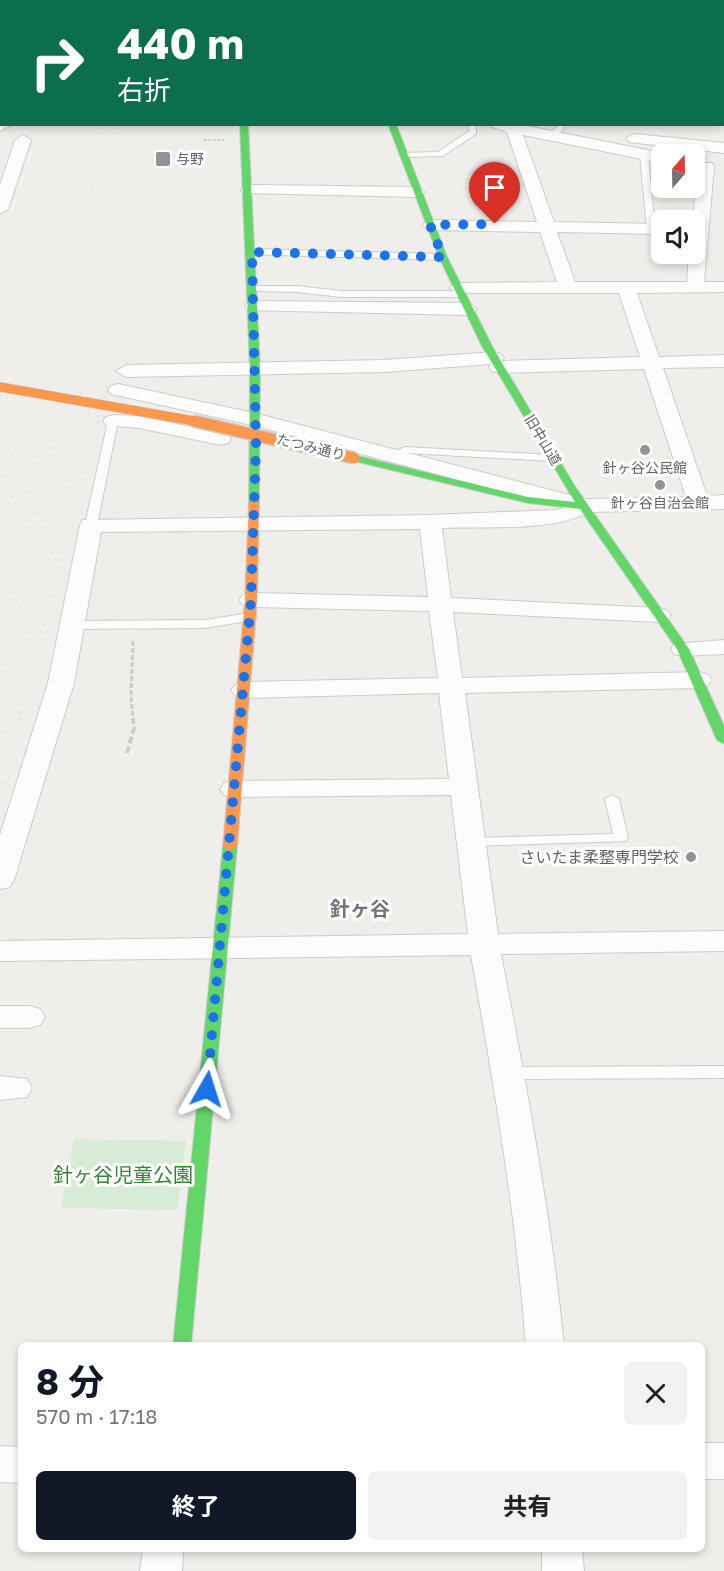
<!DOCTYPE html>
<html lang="ja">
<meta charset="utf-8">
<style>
body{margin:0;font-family:"Golos Text","Noto Sans JP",sans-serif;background:#f2f2f2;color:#202124;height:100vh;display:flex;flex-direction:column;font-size:22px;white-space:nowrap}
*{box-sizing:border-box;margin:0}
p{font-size:20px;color:#757577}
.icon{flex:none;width:33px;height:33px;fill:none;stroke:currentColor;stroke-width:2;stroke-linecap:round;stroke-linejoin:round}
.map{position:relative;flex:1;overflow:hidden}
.drawer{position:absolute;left:18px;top:1342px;width:687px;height:210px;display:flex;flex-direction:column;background:#fff;border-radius:9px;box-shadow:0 3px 9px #0003}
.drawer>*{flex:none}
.top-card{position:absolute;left:0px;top:0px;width:724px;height:126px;box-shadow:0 3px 9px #0003;background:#0b6e4f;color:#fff;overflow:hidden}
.needle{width:39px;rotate:20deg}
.controls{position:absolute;left:651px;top:144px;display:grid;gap:12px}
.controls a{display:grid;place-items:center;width:54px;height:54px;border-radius:9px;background:#fff;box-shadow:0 3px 9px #0003;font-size:30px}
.pin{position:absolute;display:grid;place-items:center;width:51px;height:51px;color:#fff;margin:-62px -26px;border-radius:50% 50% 50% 0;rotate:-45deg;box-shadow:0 0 6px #0007}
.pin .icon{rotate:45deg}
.me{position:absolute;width:66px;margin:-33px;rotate:6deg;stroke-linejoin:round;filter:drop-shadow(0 0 4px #0008)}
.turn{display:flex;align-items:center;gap:21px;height:126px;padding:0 18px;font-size:27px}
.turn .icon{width:78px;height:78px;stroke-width:2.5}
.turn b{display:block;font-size:42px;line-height:51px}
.round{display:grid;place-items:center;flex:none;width:63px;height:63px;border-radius:9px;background:#f2f2f2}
.overview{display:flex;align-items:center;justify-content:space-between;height:102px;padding:0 18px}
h1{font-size:36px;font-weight:700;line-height:45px;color:#111827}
.action{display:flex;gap:12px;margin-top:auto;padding:12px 18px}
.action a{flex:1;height:69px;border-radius:9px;background:#111827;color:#fff;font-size:24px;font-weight:700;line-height:69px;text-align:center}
.action a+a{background:#f2f2f2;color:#202124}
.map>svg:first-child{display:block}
.green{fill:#d8ebd6}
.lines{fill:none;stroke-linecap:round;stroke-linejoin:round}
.lane-casing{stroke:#cbcccc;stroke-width:2}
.street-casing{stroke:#cbcccc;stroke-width:2}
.fast-casing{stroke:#cacacb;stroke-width:2}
.slow-casing{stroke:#cacacb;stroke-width:2}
.jam-casing{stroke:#cacacb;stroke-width:2}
.path-far2{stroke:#cacfcc;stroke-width:2;stroke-dasharray:3 1.5;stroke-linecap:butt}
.path-far1{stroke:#cacfcc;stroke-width:3;stroke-dasharray:5 2;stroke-linecap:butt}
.path{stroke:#cacfcc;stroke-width:4;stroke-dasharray:7 3;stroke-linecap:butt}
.lane{fill:#fdfcfc;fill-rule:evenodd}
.street{fill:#fdfcfc;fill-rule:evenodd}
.fast{fill:#63d668;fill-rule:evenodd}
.slow{fill:#ff974d;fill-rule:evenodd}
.jam{fill:#b3261e;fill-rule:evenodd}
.rail-far3{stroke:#e4e4e4;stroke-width:2;stroke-dasharray:1 4;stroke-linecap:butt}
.rail-far2{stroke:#e4e4e4;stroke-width:3;stroke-dasharray:1 5;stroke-linecap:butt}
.rail-far1{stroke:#e4e4e4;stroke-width:4;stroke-dasharray:1.5 6;stroke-linecap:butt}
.rail{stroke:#e4e4e4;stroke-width:4.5;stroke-dasharray:1.5 8;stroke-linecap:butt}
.slow-bridge-far1-casing{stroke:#cacacb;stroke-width:10;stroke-linecap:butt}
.slow-bridge-casing{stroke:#cacacb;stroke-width:14;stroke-linecap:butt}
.slow-bridge-far1{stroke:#ff974d;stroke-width:9}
.slow-bridge{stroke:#ff974d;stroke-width:11}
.route{stroke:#1a73e8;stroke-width:10;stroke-dasharray:0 18}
.poi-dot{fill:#919496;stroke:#fff;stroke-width:2}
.labels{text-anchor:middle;stroke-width:6;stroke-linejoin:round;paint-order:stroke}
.far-poi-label{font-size:14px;fill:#5f6368;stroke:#fff}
.far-street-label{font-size:14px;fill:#5f6368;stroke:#fff}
.poi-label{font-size:16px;fill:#5f6368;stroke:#fff;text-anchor:end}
.quarter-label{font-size:20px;font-weight:bold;fill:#70757a;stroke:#fff}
.near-park-label{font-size:20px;fill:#348238;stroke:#fff}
</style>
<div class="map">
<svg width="724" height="1571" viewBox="0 0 724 1571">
<rect width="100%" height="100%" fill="#efeeea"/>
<polygon class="green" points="74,1139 186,1141 177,1210 61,1208"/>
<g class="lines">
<g class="lane-casing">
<g id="lane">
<polygon points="637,0 643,0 644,2 638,2"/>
<rect x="0" y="96" width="2" height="5"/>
<rect x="0" y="107" width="2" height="4"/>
<polygon points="3,124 13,124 0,131 0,126"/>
<polygon points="468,124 476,124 476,134 443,156 403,157 399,155 403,153 438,152 469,131"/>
<polygon points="559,124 566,124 557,137 551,137 550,135"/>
<polygon points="644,153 648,155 655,229 651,232 647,229 640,155"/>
<polygon points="251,249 443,254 447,257 443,260 248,254 248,250"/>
<polygon points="253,286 297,286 341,291 461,291 466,294 461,297 341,297 297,292 250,291 249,289"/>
<polygon points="113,418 118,421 97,525 91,528 85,525 108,421"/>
<polygon points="405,447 553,455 558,458 553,461 406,453 393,458 388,455"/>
<polygon points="250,613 256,617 254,620 205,628 72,629 66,625 72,621 205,620"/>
<polygon points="612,795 619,799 628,838 626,841 470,846 463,842 470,838 613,834 605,799"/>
<polygon points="724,1066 724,1078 508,1079 502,1077 500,1073 502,1069 508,1067"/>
</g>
</g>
<g class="street-casing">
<g id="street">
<rect x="206" y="0" width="12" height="2"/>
<polygon points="316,0 350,0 350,1 317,2"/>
<polygon points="574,0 586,0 587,2 574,2"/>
<rect x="699" y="0" width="12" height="2"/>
<rect x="723" y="35" width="1" height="10"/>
<path d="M484,124H517L667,154H662V163L523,135L554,222L662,224V234L557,232L575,282H687L689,254H694L693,220L698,166L700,163H712L714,166L704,282H724V292L637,293L659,357L724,355V367L663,368L707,496L724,495V509L589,512C553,532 484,526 442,528L451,598L659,608L667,610L671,615L667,620L659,622L453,612L462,678L699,672L708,675L712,680L708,685L699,688L465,693L498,934L724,931V951L501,954C526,1084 551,1214 564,1346H526C516,1214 494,1084 471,955L0,961V941L468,934L451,795L234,797L224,795L220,789L224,783L234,781L449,779L439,693L244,698L235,695L231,690L235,685L244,682L438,678L429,611L251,607L243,605L239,600L243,595L251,593L428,597L420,529L101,532L74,683L14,880L10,887L0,889V835L48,683L80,525L83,520L430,515L555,510L565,508L252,425L111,394L108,390L111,386L118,384L254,413L585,499L686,497L644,369L499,373L492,371L489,367L491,364L385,372L126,377L116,371L126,365L385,360L494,352L501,354L504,358L501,361L640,357L619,293H458L449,288L458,283L557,282L540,232L430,230L422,225L430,220L537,222L507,132Z"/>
<polygon points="634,134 724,143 724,153 629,142 626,139 629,136"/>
<polygon points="23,135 31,140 8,209 0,214 0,185 15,140"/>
<polygon points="249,185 417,187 425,192 417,197 243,193 241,190"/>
<polygon points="254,301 468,303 477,309 468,315 248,310 245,306 248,302"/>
<polygon points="113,415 139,416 228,435 231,439 228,443 221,445 139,428 106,425 103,421 106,417"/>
<polygon points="724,640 724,654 683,656 674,654 671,649 674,644"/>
<polygon points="0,1006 29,1006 40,1009 45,1017 40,1025 29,1028 0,1028"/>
<polygon points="0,1076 27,1079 32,1088 27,1097 0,1100"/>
<rect x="702" y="1443" width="22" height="36"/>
<polygon points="0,1446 21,1447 21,1483 0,1482"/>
<polygon points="143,1550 183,1550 182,1571 140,1571"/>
<polygon points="542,1550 582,1550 584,1571 542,1571"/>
</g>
</g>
<g class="fast-casing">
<g id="fast">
<rect x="723" y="95" width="1" height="4"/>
<polygon points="240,124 248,124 260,369 259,503 254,506 249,503 250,369"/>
<polygon points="388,124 396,124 447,257 492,346 574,485 689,649 724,726 724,744 717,740 677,649 580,509 528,503 350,460 349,458 354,455 528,497 575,502 482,346 439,257"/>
<polygon points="230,841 237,846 191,1346 173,1346 223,846"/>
</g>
</g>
<g class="slow-casing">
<g id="slow">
<rect x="341" y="0" width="6" height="2"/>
<rect x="0" y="36" width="2" height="4"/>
<polygon points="254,500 259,503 257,600 237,846 230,851 223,846 245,600 249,503"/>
</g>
</g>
<g class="jam-casing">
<polygon id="jam" points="59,0 65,0 66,2 60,2"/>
</g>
<polyline class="path-far2" points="204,140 224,140"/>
<polyline class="path-far1" points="133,641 131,696 133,720"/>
<polyline class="path" points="127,753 134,728 133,718"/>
<use href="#lane" class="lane"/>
<use href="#street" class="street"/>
<use href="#fast" class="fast"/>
<use href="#slow" class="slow"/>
<use href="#jam" class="jam"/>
<g class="rail-far3">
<polyline points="84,187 101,124"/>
<polyline points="93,187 107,135"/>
<polyline points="102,187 119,124"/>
<polyline points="113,187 129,124"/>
<polyline points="123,187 138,124"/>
<polyline points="133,187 148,124"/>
<polyline points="143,187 157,124"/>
<polyline points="173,187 181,124"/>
</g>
<g class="rail-far2">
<polyline points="12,422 45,327 84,185"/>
<polyline points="23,422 55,327 93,185"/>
<polyline points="35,422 65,327 103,185"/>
<polyline points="47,422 76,327 113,185"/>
<polyline points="60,422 106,262 124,185"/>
<polyline points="72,422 116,262 134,185"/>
<polyline points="86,422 143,185"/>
<polyline points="98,422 123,328 173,185"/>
</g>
<g class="rail-far1">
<polyline points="0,456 12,421"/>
<polyline points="0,491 24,421"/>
<polyline points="0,533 35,421"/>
<polyline points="0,579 48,421"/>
<polyline points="0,629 60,421"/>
<polyline points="0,680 72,421"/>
<polyline points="6,720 87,421"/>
<polyline points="19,720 98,421"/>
</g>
<g class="rail">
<polyline points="0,742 7,718"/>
<polyline points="0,793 20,718"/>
</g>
<g class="slow-bridge-far1-casing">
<polyline id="slow-bridge-far1" points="0,387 200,422"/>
</g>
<g class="slow-bridge-casing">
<polyline id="slow-bridge" points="194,421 354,458"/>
</g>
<use href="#slow-bridge-far1" class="slow-bridge-far1"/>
<use href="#slow-bridge" class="slow-bridge"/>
</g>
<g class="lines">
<polyline class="route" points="207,1089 251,600 256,446 252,252 443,257 430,225 495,224"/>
</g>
<g class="poi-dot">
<rect x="155" y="151" width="16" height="16" rx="3"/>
<circle cx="645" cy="450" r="6"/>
<circle cx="660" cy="485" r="6"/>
<circle cx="691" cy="857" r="6"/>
</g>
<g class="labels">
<g class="far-poi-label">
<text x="176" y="164" text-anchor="start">与野</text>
<text x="645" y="473">針ヶ谷公民館</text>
<text x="660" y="508">針ヶ谷自治会館</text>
</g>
<g class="far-street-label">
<text transform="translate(543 440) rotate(59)" y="5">旧中山道</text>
<text transform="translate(311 447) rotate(14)" y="5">たつみ通り</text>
</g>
<g class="poi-label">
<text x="679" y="863">さいたま柔整専門学校</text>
</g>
<g class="quarter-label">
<text x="360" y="916">針ヶ谷</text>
</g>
<g class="near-park-label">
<text x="123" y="1182">針ヶ谷児童公園</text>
</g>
</g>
</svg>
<div class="controls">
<a><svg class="needle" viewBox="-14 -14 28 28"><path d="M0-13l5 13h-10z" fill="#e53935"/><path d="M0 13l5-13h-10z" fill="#757577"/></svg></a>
<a><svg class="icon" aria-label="sound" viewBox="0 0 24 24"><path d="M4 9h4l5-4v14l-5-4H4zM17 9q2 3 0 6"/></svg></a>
</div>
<div class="pin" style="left:495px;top:224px;background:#d93025"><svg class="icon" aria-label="arrive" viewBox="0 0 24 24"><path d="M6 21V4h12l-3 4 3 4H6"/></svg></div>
<svg class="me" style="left:207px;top:1089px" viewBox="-20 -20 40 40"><path d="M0-17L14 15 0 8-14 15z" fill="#1a73e8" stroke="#fff" stroke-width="4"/></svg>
<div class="top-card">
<div class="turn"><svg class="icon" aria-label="right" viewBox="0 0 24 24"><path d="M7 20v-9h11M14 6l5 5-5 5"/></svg><div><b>440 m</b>右折</div></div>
</div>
<section class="drawer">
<div class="overview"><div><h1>8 分</h1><p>570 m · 17:18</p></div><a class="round"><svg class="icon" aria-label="close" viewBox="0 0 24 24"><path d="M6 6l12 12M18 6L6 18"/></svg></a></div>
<div class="action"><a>終了</a><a>共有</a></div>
</section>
</div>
